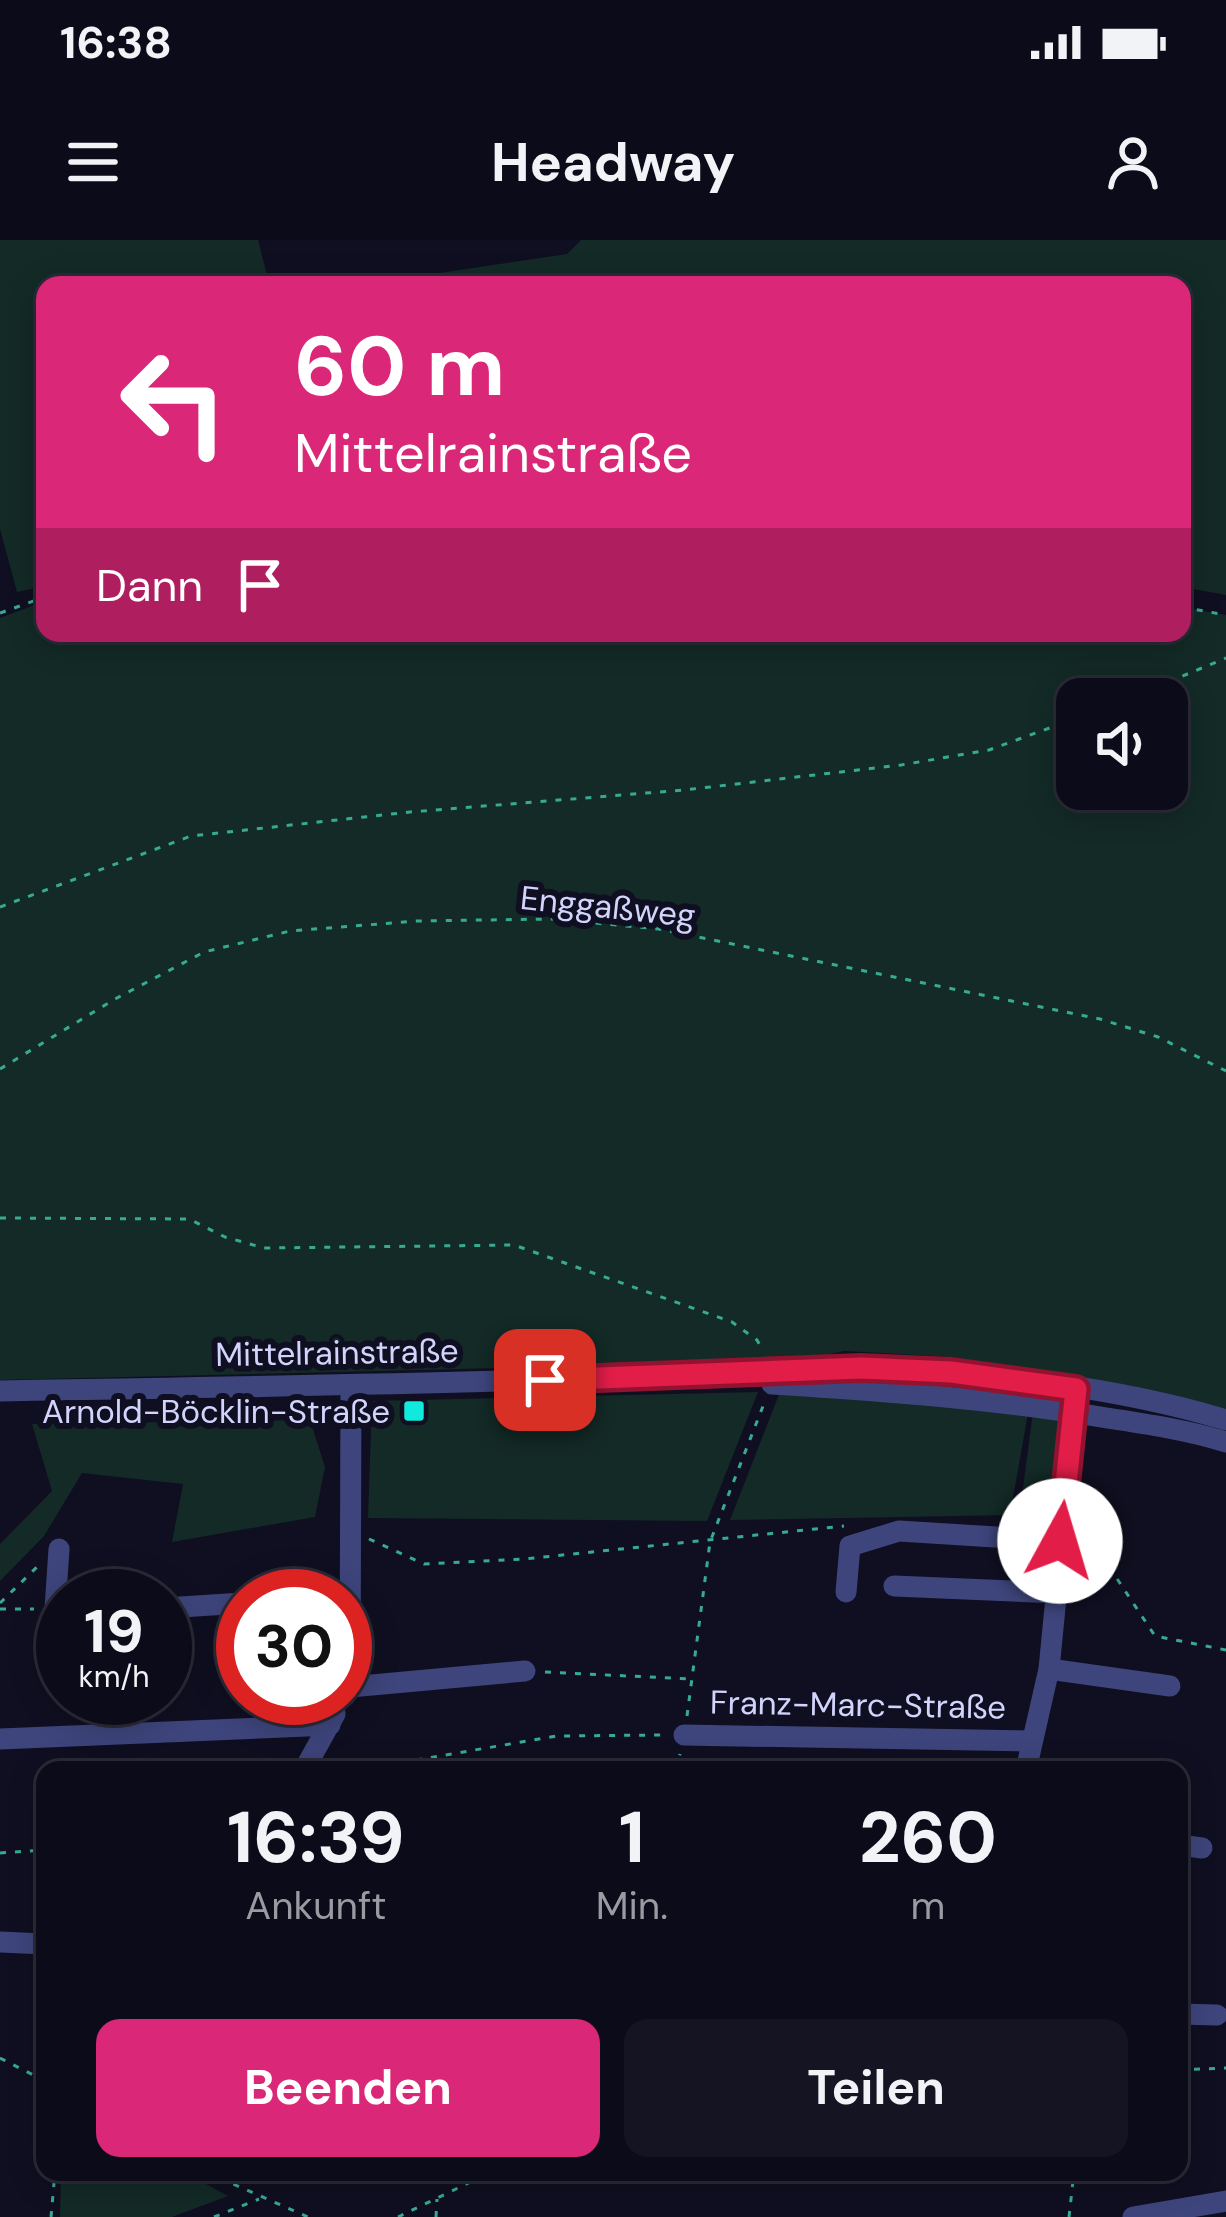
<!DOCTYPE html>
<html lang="de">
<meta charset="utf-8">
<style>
body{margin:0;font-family:"DM Sans",sans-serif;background:#141422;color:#f1f3f6;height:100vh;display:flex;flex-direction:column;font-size:45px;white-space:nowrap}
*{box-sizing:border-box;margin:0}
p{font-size:39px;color:#9a9ba2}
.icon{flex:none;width:66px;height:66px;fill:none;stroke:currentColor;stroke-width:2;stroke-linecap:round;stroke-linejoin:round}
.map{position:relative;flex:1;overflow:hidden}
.panel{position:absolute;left:36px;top:1521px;width:1152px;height:420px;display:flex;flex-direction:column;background:#0b0b19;border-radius:24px;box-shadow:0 6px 30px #0003,0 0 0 3px #2b2b38}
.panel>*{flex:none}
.top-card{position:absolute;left:36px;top:36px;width:1155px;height:366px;border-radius:24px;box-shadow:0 6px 30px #0003,0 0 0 3px #2b2b38;background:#db2777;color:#fff;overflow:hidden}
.controls{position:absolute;left:1056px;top:438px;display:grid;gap:24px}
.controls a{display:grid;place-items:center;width:132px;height:132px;border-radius:24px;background:#0b0b19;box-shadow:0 6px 30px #0003,0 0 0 3px #2b2b38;font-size:60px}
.speed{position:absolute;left:36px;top:1329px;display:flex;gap:24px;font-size:60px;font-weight:700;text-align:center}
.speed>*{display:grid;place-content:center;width:156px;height:156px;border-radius:50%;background:#0b0b19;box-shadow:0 6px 30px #0003,0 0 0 3px #2b2b38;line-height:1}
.speed small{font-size:30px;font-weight:400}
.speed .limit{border:18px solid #d22;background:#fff;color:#111}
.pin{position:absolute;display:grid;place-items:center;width:102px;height:102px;color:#fff;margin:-51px;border-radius:24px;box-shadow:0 6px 18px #0006}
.me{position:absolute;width:132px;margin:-66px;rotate:6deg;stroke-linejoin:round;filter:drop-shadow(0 0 9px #0008)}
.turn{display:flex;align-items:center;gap:42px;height:252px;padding:0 60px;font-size:54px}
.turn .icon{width:156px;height:156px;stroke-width:2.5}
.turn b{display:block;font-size:84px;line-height:102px}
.then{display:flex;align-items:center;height:114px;padding:0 60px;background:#0003;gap:24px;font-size:45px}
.eta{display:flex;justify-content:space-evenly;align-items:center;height:204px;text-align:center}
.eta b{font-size:72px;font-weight:700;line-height:84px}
.button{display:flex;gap:24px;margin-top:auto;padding:24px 60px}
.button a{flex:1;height:138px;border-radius:24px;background:#db2777;color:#fff;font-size:48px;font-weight:700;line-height:138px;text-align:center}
.button a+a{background:#141422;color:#f1f3f6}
.status{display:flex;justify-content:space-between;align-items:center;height:84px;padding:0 60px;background:#0b0b19;direction:ltr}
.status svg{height:33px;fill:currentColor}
header{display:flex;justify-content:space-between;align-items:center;height:156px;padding:0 60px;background:#0b0b19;font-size:54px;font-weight:700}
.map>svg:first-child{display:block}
.green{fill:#132a26;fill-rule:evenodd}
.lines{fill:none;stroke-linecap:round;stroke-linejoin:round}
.path{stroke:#37ab92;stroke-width:3;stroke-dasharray:6 9;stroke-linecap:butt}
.minor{stroke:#3e457c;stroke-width:21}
.route-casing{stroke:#92132f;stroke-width:30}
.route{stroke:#e11d48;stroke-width:21}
.poi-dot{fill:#12e9dd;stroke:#0f0f21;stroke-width:4.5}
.labels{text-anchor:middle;stroke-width:12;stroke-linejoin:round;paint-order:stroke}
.street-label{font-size:33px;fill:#d2d4fc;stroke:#0f0f21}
.poi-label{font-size:33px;fill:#d2d4fc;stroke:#0f0f21;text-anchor:end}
</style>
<div class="status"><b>16:38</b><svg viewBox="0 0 49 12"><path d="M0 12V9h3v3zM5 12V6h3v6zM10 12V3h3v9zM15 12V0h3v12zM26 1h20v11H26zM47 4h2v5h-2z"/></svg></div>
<header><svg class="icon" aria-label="menu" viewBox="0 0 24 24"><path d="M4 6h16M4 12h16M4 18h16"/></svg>Headway<svg class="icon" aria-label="person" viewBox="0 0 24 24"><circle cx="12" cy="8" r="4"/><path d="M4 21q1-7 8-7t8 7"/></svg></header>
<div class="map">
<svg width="1226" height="1977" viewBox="0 0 1226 1977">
<rect width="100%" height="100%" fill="#0f0f21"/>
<g class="green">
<polygon points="0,0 258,0 269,43 274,45 45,45 45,346 17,352 0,289"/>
<polygon points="581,0 1226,0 1226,355 1182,347 1182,45 359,45 567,14"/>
<path d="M45,361V393H1182V367L1226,375V1171L950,1117L845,1111L795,1121L0,1140V378ZM1077,459H1167V549H1077Z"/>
<polygon points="758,1152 707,1281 368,1278 372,1161"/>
<polygon points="780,1152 1028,1173 1010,1275 730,1280"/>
<polygon points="1033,1172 1068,1179 1053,1283 1019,1278"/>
<polygon points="310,1180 325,1227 315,1277 172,1302 183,1244 82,1233 44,1296 0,1341 0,1304 52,1251 32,1184"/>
<polygon points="61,1932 184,1932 228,1956 172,1977 60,1977"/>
</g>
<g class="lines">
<g class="path">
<polyline points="1182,367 1226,375"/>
<polyline points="0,373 45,357"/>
<polyline points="1127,459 1226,418"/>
<polyline points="0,667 191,596 410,572 684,550 901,525 989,510 1077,478"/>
<polyline points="0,829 115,759 204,712 290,691 417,681 551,679 659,689 1100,779 1158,797 1226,831"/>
<polyline points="0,978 189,979 225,997 264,1008 514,1005 732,1082 757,1100 761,1107"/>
<polyline points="1080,1294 1090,1298 1155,1396 1226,1410"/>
<polyline points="369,1299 424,1324 524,1319 844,1286"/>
<polyline points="0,1363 39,1325"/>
<polyline points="0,1369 34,1369"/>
<polyline points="63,1425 63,1424"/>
<polyline points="545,1432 691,1439"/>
<polyline points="687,1476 710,1302 765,1161"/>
<polyline points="357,1530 557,1496 664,1495"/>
<polyline points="676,1530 680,1514"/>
<polyline points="0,1613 45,1610"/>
<polyline points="0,1818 45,1841"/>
<polyline points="1179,1830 1226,1828"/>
<polyline points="206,1932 308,1977"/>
<polyline points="51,1977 55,1932"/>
<polyline points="214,1977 259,1959"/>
<polyline points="398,1977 491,1932"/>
<polyline points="436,1977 437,1959"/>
<polyline points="1069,1977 1074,1932"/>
</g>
<g class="minor">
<path d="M772,1144C885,1151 996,1159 1107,1178C1147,1184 1187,1190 1226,1202"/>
<path d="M0,1151C192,1148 383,1145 574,1139C671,1136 769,1126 866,1128C979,1131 1118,1147 1226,1180"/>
<polyline points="59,1309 55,1369 63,1370"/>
<polyline points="894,1346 1057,1353"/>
<polyline points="846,1352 850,1306 899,1291 1060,1301"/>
<polyline points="165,1368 243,1363"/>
<polyline points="1049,1429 1170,1446"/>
<polyline points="350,1447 525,1431"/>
<polyline points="345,1456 350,1447 351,1146"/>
<polyline points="684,1495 1031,1501"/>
<polyline points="0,1499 330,1485"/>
<polyline points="304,1530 335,1474"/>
<polyline points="1026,1530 1049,1429 1075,1162"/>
<polyline points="1179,1605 1202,1608"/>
<polyline points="0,1702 45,1704"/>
<polyline points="1179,1774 1217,1775"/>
<polyline points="1133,1977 1226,1961"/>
</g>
</g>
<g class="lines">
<g class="route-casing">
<polyline id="route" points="545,1140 861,1128 951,1132 1076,1149 1060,1301"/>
</g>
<use href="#route" class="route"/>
</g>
<rect class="poi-dot" x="402" y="1159" width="24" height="24" rx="6"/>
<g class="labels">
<g class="street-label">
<text transform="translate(608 666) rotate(6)" y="12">Enggaßweg</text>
<text transform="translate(337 1112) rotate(-1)" y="12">Mittelrainstraße</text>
<text transform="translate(858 1464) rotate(1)" y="12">Franz-Marc-Straße</text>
</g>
<g class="poi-label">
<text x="390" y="1183">Arnold-Böcklin-Straße</text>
</g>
</g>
</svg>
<div class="controls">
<a><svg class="icon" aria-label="sound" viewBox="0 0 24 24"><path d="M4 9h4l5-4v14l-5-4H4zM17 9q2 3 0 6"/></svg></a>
</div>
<div class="speed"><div>19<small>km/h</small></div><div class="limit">30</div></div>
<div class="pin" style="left:545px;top:1140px;background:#d93025"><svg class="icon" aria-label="arrive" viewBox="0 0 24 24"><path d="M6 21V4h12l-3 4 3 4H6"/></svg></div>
<svg class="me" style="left:1060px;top:1301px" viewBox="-20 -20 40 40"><circle r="19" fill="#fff"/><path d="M0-13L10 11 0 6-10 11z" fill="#e11d48"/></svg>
<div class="top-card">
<div class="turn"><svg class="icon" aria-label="left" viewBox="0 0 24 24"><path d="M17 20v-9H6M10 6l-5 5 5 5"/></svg><div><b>60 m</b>Mittelrainstraße</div></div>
<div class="then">Dann<svg class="icon" aria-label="arrive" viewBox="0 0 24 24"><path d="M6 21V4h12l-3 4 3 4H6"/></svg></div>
</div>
<section class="panel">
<div class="eta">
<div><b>16:39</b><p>Ankunft</p></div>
<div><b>1</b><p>Min.</p></div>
<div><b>260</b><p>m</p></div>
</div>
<div class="button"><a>Beenden</a><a>Teilen</a></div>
</section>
</div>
